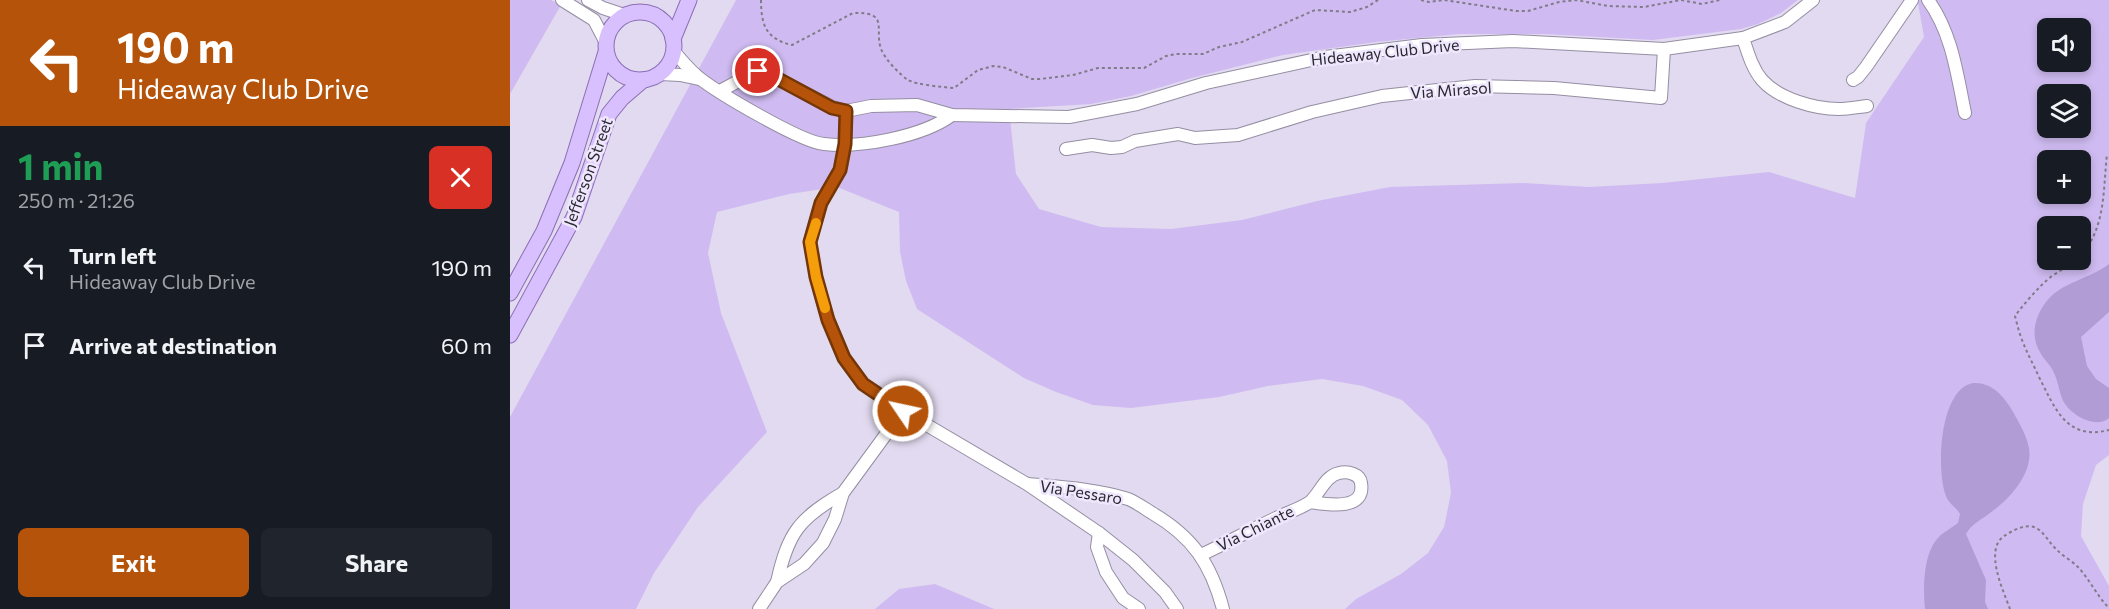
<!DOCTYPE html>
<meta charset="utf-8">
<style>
body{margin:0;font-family:Commissioner,sans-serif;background:#20242c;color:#f1f3f6;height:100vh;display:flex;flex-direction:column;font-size:22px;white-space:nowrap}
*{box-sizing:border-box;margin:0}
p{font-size:20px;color:#9ea1a6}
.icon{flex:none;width:33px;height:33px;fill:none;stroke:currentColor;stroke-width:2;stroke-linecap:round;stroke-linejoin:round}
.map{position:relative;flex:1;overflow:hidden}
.side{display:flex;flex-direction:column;background:#171b24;width:510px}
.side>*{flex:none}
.hud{background:#b45309;color:#fff;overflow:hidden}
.controls{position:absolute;left:1527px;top:18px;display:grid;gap:12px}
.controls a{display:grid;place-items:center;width:54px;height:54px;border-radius:9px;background:#171b24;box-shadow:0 3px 9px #0003;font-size:30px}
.pin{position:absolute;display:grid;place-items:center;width:51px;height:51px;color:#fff;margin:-26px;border:3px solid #fff;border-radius:50%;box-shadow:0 2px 6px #0007}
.me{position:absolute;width:66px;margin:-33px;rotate:304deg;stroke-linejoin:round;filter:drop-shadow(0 0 4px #0008)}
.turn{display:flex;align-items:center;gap:21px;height:126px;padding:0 18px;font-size:27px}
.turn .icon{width:78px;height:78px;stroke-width:2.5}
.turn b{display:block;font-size:42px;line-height:51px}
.round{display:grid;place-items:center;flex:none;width:63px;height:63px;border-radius:9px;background:#20242c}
.headline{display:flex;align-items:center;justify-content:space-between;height:102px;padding:0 18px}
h1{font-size:36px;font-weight:700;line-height:45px;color:#1e9e55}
.primary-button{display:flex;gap:12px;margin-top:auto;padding:12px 18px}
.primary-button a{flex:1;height:69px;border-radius:9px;background:#b45309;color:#fff;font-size:24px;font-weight:700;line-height:69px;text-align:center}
.primary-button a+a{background:#20242c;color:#f1f3f6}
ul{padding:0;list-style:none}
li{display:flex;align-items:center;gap:18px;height:78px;padding:0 18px}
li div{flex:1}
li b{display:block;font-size:22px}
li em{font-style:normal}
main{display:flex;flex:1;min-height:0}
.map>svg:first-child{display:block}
.green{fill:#cfbbf1;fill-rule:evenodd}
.water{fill:#b19cd5}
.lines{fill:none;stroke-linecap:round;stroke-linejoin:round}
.minor-casing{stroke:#958ea2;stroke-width:14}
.major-casing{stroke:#8b6eb4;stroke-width:17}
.path{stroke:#807b89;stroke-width:2;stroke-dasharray:3 3;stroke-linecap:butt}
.minor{stroke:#fff;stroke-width:12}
.major{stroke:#d8bffd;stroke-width:15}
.route-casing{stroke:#753606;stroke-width:15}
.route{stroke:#b45309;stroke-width:10}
.slow{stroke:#f59e0b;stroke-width:10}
.labels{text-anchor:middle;stroke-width:5;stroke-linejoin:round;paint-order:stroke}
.street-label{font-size:16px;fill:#2b2830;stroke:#efe7fe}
</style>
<main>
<section class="side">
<div class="hud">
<div class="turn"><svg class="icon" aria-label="left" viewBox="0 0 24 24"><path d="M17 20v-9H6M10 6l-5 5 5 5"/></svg><div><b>190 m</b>Hideaway Club Drive</div></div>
</div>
<div class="headline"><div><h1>1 min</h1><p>250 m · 21:26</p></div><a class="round" style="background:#d93025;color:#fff"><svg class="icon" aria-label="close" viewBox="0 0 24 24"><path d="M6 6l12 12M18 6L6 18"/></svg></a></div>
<ul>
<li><svg class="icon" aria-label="left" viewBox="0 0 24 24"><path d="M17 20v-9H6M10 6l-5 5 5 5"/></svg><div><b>Turn left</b><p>Hideaway Club Drive</p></div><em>190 m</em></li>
<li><svg class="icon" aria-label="arrive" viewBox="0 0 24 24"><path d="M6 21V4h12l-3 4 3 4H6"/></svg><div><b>Arrive at destination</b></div><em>60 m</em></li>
</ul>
<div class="primary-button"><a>Exit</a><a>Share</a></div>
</section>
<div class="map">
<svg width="1599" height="609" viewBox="0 0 1599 609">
<rect width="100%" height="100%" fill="#e2daf0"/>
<g class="green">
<polygon points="0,0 41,0 51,5 0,94"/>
<path d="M226,0H1288L1271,13L1248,24L1231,29L1143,40L1034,34H949L866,42L773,55L682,78L621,96L581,104L499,109L506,174L529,209L591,227L661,229L732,220L807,201L880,187L1013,183L1079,187L1152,183L1259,172L1345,198L1356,123L1414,37L1408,3L1409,0H1599V455L1586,465L1573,504L1571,536L1599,586V609H835L846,599L891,574L918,553L934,527L941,493L937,461L918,425L892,400L853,386L812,379L758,386L709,397L621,408L583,405L546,392L514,378L407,309L396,281L390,252L389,212L327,187L279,194L207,212L198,253L211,313L257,432L188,507L144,573L126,609H0V417ZM1538,28H1570V62H1538ZM1538,94H1570V128H1538ZM1538,160H1570V194H1538ZM1538,226H1570V260H1538Z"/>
<polygon points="425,584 484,609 365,609 389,589"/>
</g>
<g class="water">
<path d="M1599,264V312L1571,337L1577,366L1586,379L1599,388V418C1586,429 1563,416 1555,404C1549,395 1549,383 1544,373C1541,365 1535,361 1531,354C1520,337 1524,318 1536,302C1551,282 1580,279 1599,264Z"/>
<path d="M1463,383C1481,382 1493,395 1502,410C1508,421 1515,432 1518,444C1526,471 1500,499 1480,513C1470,521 1462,523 1456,534L1476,580L1475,602L1478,609H1415C1413,589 1413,554 1428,538C1433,532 1442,528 1448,523L1450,514C1446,507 1439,504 1436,496C1426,471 1429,389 1463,383Z"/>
</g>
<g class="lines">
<g class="minor-casing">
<g id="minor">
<polyline points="52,0 84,20 95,41"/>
<polyline points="78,0 93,8 114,15"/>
<path d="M1418,0C1442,33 1447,74 1455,113"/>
<path d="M1233,38C1238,53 1242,68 1252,80C1269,99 1305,109 1329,109C1339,109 1348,107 1357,106"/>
<path d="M163,50C171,60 179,69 188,77C208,93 291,142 314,144C350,148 412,137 442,115"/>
<polyline points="150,74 170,75 189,79"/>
<polyline points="1343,80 1348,77 1356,67 1402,0"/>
<polyline points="210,91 247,71 259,74 322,107 336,111 361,106 407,105 442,115 559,117 627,104 696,83 815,57 912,45 1003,41 1154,49 1233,38 1275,22 1303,0"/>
<polyline points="336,111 335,144 330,170 311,203 300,242 306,277 318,320 334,358 353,384 393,411 517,484 589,533 623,560 655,592 667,609"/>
<polyline points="556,149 582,145 601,148 612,147 625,141 668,134 685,138 728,135 802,112 872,96 965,86 1044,88 1151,98 1154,49"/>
<path d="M518,484C551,487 586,489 618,499C626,502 634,508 642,513C683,537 701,564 713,609"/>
<polyline points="589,533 587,547 596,572 613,598 629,609"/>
<path d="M691,555C716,543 741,530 766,518C776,513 790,509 800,502C810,493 815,476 829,473C838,471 850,474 851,483C856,512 815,504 800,502"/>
<path d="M267,582C278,533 289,518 333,493"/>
<polyline points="249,609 267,582 294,564 313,543 325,519 333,493 393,411"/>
</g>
</g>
<g class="major-casing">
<g id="major">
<circle cx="130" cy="46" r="34"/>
<polyline points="163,39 179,0"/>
<polyline points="0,293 34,231 62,163 96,52"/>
<polyline points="0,335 64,217 99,114 112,98 133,80"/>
</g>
</g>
<g class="path">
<path d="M251,0C251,25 256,39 282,45L343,13C380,12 364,28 371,49C375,59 389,74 398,80C407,85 433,87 444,88L468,70L483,66L493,67L522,79H530L563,75L588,68H634L656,56L666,54H693L709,47L732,42L805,10L840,12L857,7L868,0"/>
<polyline points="911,0 919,2 934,0 1006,11 1018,11 1049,2 1066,0 1098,6 1134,7 1171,0 1192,4 1210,0"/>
<path d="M1570,256C1596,229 1593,189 1597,154"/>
<path d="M1567,260C1559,266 1551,270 1542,276C1531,284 1513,305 1505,316L1506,320C1512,345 1519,355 1529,377C1545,408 1556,441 1599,430"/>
<path d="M1500,609C1493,590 1474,550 1494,536C1502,531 1514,524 1524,527C1534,531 1539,543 1547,550C1553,556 1562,561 1568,567C1580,580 1587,596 1599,608"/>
</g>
<use href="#minor" class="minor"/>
<use href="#major" class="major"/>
</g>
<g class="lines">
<g class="route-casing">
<polyline id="route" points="248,71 259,74 322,108 336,111 335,144 330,170 311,203 300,242 306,277 318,320 334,358 353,384 393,411"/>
</g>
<use href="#route" class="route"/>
<polyline class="slow" points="306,223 300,242 306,277 315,308"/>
</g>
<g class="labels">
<g class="street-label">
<text transform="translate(875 52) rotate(-6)" y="6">Hideaway Club Drive</text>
<text transform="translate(941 90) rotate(-4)" y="6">Via Mirasol</text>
<text transform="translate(78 172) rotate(-70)" y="6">Jefferson Street</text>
<text transform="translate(571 492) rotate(9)" y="6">Via Pessaro</text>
<text transform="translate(745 528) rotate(-26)" y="6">Via Chiante</text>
</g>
</g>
</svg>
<div class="controls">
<a><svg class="icon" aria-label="sound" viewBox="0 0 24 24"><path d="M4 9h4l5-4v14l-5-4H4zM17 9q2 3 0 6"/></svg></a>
<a><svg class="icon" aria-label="layers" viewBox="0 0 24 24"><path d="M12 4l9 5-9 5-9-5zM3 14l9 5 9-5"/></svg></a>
<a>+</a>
<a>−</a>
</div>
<div class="pin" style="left:248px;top:71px;background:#d93025"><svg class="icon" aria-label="arrive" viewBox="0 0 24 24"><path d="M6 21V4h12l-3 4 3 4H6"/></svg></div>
<svg class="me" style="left:393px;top:411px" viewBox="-20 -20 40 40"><circle r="17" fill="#b45309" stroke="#fff" stroke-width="3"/><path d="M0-11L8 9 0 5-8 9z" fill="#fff"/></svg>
</div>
</main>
